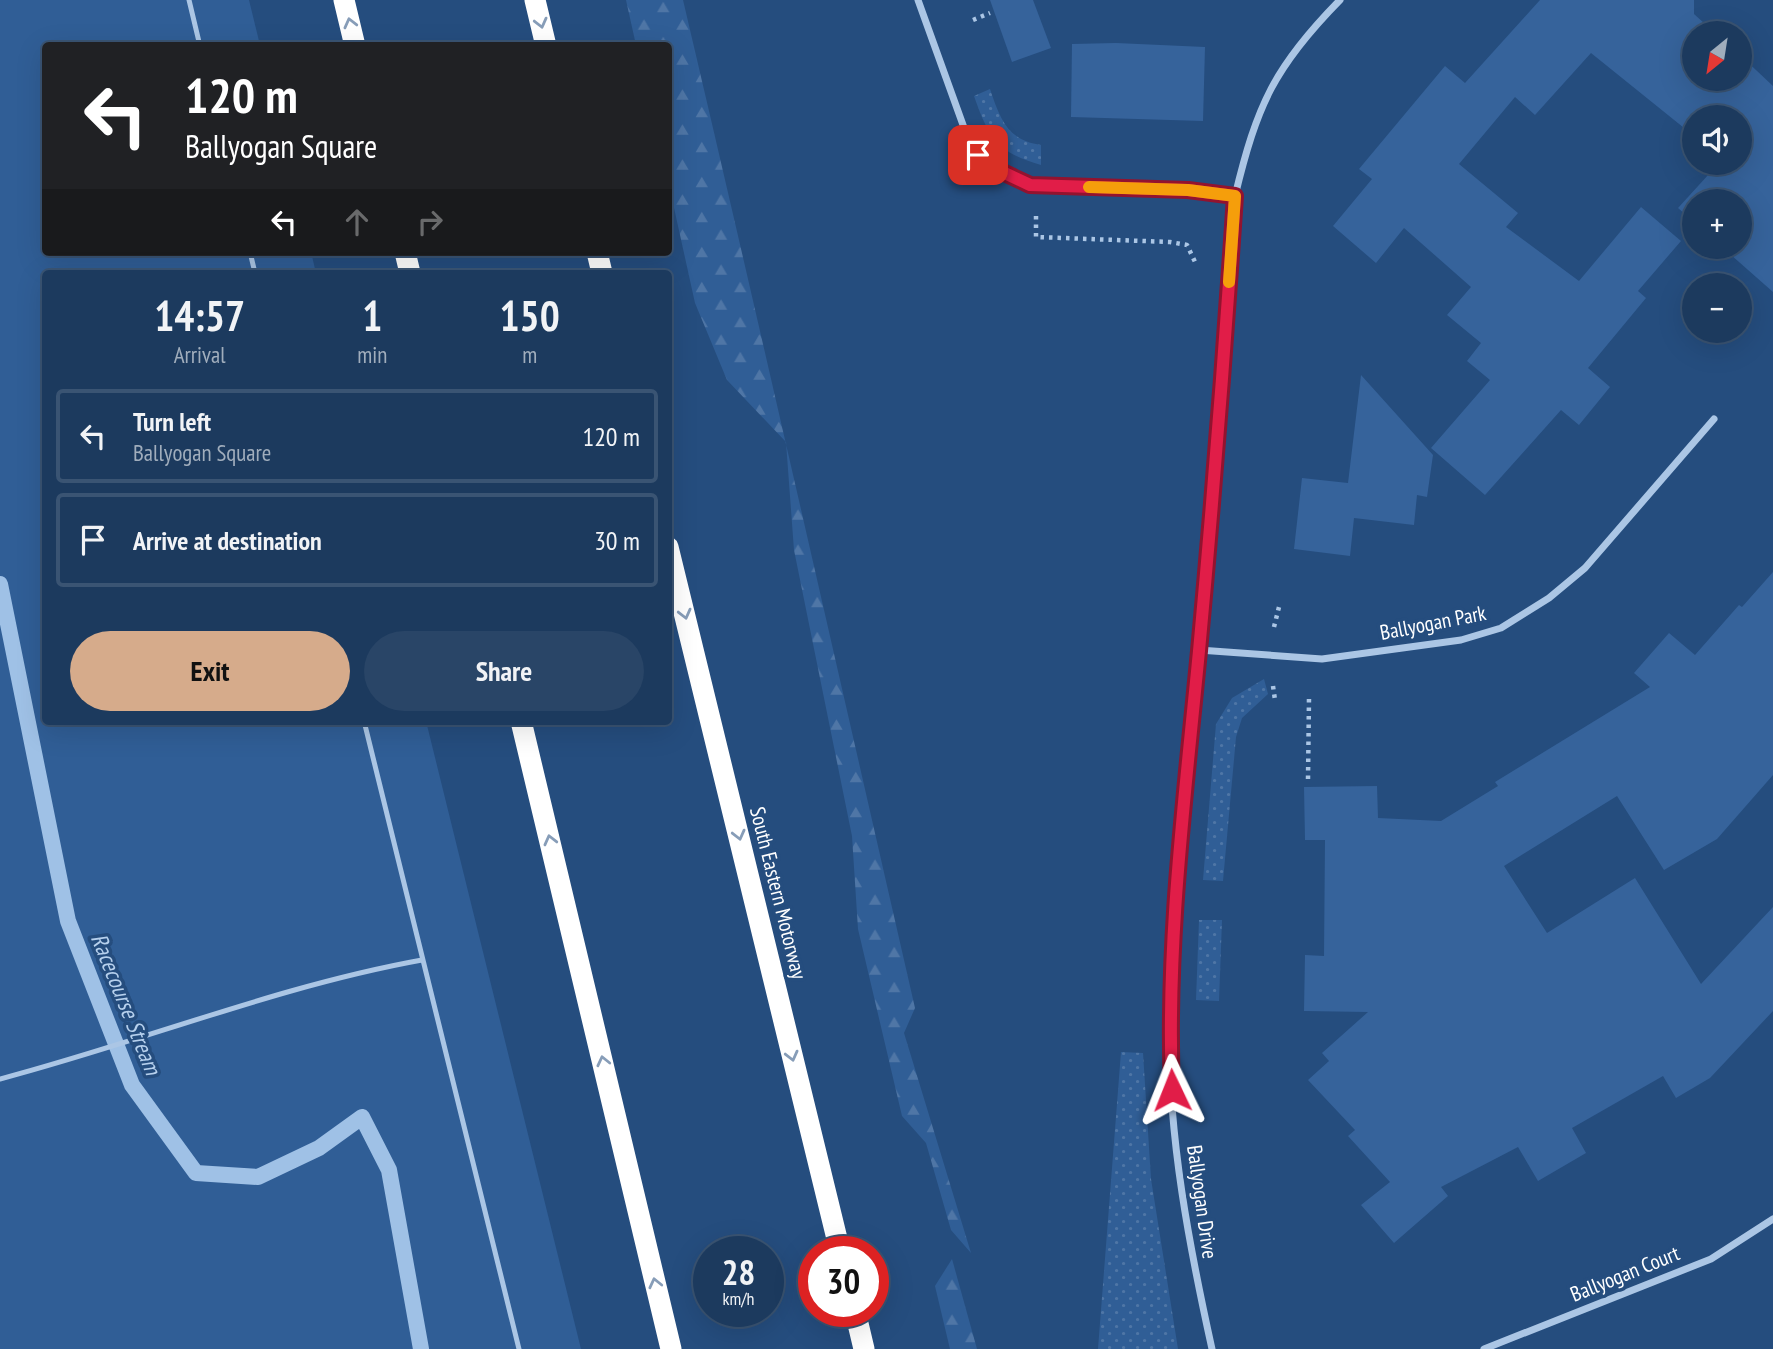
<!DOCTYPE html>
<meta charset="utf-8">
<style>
body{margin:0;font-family:"PT Sans Narrow",sans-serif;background:#294567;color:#f1f3f6;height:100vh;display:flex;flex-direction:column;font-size:26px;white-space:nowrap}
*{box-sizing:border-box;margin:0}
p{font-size:23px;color:#a0adbc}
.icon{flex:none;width:38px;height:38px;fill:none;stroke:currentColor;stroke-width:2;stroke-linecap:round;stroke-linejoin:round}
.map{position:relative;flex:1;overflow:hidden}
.details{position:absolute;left:42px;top:270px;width:630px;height:455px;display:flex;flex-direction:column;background:#1c3a5e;border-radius:7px;box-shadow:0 7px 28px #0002,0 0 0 2px #3a5473}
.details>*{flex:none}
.hud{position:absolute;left:42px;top:42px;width:630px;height:214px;border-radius:7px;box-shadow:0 7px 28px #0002,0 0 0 2px #3a5473;background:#202124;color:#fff;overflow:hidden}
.needle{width:46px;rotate:210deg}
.tools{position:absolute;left:1682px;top:21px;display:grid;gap:14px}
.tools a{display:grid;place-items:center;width:70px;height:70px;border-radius:50%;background:#1c3a5e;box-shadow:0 7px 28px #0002,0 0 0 2px #3a5473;font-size:35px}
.speed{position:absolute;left:693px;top:1236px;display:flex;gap:14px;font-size:35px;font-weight:700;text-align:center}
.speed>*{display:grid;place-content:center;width:91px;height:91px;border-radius:50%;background:#1c3a5e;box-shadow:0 7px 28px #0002,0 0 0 2px #3a5473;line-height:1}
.speed small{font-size:18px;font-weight:400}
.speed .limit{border:10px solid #d22;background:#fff;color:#111}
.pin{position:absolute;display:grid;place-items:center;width:60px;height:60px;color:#fff;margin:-30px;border-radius:14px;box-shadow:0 4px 10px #0006}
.me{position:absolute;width:77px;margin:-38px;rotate:358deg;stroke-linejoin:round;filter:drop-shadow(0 0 5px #0008)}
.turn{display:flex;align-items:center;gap:24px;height:147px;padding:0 28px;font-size:32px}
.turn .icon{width:91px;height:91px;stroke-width:2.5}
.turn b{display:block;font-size:49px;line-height:60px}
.lanes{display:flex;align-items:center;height:66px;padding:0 28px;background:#0003;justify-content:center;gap:35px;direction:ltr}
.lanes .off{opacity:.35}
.eta{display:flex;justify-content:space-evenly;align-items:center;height:119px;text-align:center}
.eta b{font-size:42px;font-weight:600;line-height:49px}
.primary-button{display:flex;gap:14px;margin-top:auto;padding:14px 28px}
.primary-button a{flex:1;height:80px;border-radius:42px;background:#d6ab8b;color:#111;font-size:28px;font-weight:600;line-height:80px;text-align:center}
.primary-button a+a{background:#294567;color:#f1f3f6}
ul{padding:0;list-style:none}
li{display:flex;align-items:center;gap:21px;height:94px;margin:0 14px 10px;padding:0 14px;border:4px solid #3a5473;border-radius:7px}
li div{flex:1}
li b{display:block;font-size:26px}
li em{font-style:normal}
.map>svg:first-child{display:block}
.grass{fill:url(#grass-dots)}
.forest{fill:url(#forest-firs)}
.garden{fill:#305e96}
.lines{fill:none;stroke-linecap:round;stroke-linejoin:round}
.stream{stroke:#9fc1e6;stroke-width:16}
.building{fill:#36639b}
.path{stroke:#abc6e5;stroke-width:4.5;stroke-dasharray:3.5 5;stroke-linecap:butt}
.service{stroke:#abc6e5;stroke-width:5}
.minor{stroke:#abc6e5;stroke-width:7}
.motorway{stroke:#fff;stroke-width:21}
.oneway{stroke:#879db8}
.route-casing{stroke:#92132f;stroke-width:18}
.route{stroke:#e11d48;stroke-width:12}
.slow{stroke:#f59e0b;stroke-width:12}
.labels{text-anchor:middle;stroke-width:7;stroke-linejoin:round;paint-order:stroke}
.street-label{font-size:21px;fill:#fff;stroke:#254d7e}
.water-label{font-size:23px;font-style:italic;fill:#b6d0ed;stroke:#254d7e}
</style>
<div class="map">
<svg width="1773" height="1349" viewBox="0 0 1773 1349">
<defs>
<pattern id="grass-dots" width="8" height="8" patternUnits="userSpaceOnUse" patternTransform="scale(1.75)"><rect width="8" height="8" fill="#305e96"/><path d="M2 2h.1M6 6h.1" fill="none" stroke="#4f76a6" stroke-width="1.8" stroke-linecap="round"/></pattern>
<pattern id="forest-firs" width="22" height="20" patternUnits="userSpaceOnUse" patternTransform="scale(1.75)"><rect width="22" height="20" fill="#305e96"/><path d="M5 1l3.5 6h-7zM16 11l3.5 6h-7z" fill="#4f76a6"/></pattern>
</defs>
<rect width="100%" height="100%" fill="#254d7e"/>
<g class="grass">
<path d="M990,89C1000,119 1008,141 1041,145V165C997,153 988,136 974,96Z"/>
<polygon points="1264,679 1268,694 1242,718 1236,737 1223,881 1203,880 1216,724 1232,698"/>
<polygon points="1199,920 1222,920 1219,1001 1196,1000"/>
<polygon points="1121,1052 1143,1053 1151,1179 1178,1349 1098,1349"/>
</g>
<g class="forest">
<path d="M626,0H683C762,336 838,672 915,1008L904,1033L971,1253L951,1230L926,1143L902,1116L858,929L852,836L794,550L786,442L727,380L695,303L669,185L668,46L636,45Z"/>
<polygon points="952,1259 977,1349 950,1349 935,1286"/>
</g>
<polygon class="garden" points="0,0 249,0 260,45 46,46 46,252 311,252 316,273 46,273 46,721 426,721 581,1349 0,1349"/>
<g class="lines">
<polyline class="stream" points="0,584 68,921 132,1085 196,1173 258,1177 319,1148 362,1117 389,1170 421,1349"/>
</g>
<g class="building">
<polygon points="990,0 1033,0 1051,48 1012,62"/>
<polygon points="1540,0 1694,0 1694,14 1715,33 1694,33 1694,79 1740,79 1740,55 1773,86 1773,292 1722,247 1740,247 1740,201 1694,201 1694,222 1678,208 1719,163 1740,163 1740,117 1694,117 1694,136 1591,53 1535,115 1515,97 1459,164 1518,213 1506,227 1579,281 1641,207 1681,241 1638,291 1646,298 1588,368 1610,387 1579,425 1561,410 1485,495 1431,448 1490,380 1467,361 1481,343 1447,315 1471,287 1404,228 1376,263 1333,226 1372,179 1359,169 1445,66 1465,83"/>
<polygon points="1116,43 1205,47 1203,121 1071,117 1072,44"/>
<polygon points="1361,375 1433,455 1427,497 1417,495 1414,525 1354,518 1350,556 1294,549 1302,478 1348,483"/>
<polygon points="1773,572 1773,775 1717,839 1664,870 1617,796 1504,866 1547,933 1635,878 1701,984 1773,907 1773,1011 1710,1078 1676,1098 1663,1076 1572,1128 1586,1153 1538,1181 1518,1147 1441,1187 1448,1196 1394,1243 1361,1205 1390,1182 1348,1136 1355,1130 1308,1080 1329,1061 1322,1053 1368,1012 1304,1011 1305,955 1324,956 1325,840 1305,840 1304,787 1377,786 1378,818 1441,821 1498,786 1495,782 1650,687 1634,673 1669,633 1695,655 1739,605 1742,607"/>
</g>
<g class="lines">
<g class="path">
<polyline points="973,20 990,13"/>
<polyline points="1036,216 1036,237 1170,242 1187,245 1196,264"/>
<polyline points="1274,627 1279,607"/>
<polyline points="1273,686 1275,700"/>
<polyline points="1308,779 1309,698"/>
</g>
<g class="service">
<polyline points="189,0 200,46"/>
<polyline points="250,252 255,273"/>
<polyline points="364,721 519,1349"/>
<path d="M0,1079C141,1042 278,986 422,960"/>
</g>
<g class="minor">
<polyline points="918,0 967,136 978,155 992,168 1030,185 1188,190 1235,196"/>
<polyline points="1199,650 1322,659 1461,640 1501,628 1549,598 1585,568 1714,419"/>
<path d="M1212,1349C1189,1245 1169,1140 1169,1032C1170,904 1187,777 1199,649C1212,498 1225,347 1235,196C1257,105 1274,67 1340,0"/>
<polyline points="1484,1349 1711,1259 1773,1219"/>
</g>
<g class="motorway">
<polyline points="344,0 355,46"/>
<polyline points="535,0 546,46"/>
<polyline points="405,252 410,273"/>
<polyline points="597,252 602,273"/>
<polyline points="668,547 840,1251"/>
<polyline points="521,721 671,1349"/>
<polyline points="855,1311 864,1349"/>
</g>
</g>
<defs><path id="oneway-chevron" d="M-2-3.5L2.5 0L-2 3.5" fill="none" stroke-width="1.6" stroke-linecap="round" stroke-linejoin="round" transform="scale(1.75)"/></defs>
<g class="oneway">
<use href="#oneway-chevron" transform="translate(350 23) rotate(-104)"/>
<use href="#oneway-chevron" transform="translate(541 23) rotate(76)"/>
<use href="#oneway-chevron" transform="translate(685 614) rotate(76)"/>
<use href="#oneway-chevron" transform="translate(739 835) rotate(76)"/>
<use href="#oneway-chevron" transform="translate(550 840) rotate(-104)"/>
<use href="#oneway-chevron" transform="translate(792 1056) rotate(76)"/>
<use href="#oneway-chevron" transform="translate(603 1061) rotate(-103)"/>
<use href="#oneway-chevron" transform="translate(655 1283) rotate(-103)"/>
</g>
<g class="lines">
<g class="route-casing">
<path id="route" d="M978,155L992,167L1030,185L1188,190L1235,196C1225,348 1213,500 1199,651C1185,797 1166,942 1172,1090"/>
</g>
<use href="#route" class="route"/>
<polyline class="slow" points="1089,187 1188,190 1235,196 1229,282"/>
</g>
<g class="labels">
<g class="street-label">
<text transform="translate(1433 623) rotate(-11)" y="7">Ballyogan Park</text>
<text transform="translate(778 893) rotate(76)" y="7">South Eastern Motorway</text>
<text transform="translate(1202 1202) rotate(82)" y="7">Ballyogan Drive</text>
<text transform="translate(1625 1274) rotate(-22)" y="7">Ballyogan Court</text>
</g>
<g class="water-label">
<text transform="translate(126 1004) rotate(68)" y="8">Racecourse Stream</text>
</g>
</g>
</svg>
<div class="tools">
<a><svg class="needle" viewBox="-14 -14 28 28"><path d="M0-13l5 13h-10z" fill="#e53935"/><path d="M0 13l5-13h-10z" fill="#a0adbc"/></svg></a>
<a><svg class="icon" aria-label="sound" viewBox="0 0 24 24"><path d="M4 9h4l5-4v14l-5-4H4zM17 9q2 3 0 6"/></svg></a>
<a>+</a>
<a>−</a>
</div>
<div class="speed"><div>28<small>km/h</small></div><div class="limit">30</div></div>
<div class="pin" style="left:978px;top:155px;background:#d93025"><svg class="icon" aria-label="arrive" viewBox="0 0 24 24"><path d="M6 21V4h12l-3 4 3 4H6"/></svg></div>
<svg class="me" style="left:1172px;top:1090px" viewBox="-20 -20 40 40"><path d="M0-17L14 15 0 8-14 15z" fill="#e11d48" stroke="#fff" stroke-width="4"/></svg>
<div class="hud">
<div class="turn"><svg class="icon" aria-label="left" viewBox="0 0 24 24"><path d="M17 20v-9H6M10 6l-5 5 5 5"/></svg><div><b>120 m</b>Ballyogan Square</div></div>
<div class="lanes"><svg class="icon" aria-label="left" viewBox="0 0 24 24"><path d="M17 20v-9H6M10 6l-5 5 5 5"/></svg><svg class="icon off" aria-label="ahead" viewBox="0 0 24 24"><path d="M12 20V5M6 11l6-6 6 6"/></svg><svg class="icon off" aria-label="right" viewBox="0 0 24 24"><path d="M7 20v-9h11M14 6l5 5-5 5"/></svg></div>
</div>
<section class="details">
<div class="eta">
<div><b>14:57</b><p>Arrival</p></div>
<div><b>1</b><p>min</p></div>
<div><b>150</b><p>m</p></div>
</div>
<ul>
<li><svg class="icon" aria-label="left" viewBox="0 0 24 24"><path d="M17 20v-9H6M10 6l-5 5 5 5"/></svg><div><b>Turn left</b><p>Ballyogan Square</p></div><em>120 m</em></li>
<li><svg class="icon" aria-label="arrive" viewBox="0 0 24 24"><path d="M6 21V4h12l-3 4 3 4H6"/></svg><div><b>Arrive at destination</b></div><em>30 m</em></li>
</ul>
<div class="primary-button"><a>Exit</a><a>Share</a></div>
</section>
</div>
